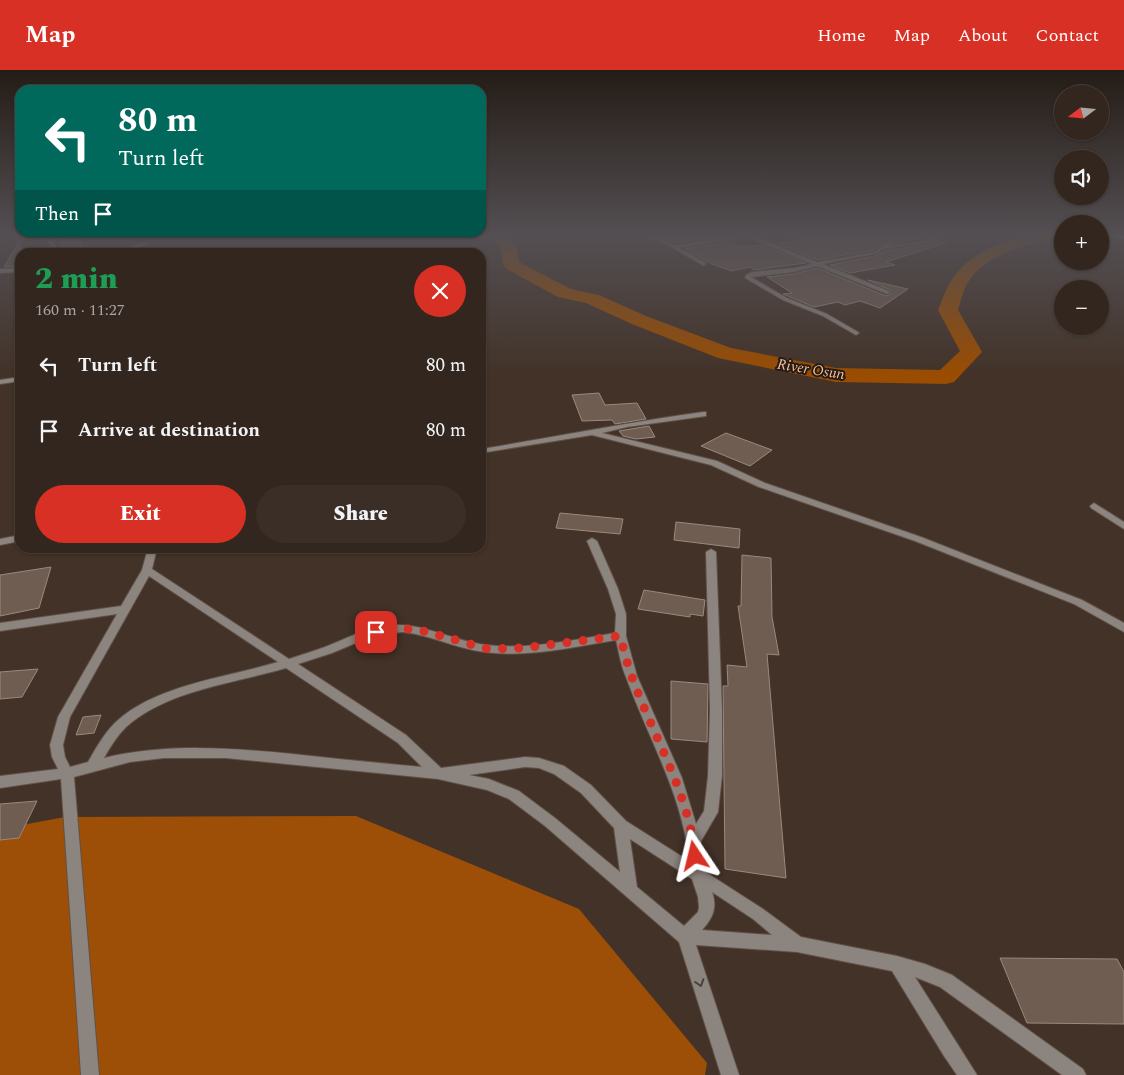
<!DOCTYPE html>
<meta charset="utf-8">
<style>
body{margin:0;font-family:Spectral,serif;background:#3a2e27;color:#f1f3f6;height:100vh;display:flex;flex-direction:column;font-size:19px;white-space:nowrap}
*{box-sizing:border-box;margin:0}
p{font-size:16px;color:#a8a5a4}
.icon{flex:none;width:28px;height:28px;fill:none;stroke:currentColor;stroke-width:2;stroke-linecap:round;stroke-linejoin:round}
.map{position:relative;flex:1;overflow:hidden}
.details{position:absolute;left:15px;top:178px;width:471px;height:305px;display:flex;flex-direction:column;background:#32261e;border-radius:15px;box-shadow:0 1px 4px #0004,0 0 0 1px #4d433c}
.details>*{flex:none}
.hud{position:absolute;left:15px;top:15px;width:471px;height:152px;border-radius:15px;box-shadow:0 1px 4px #0004,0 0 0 1px #4d433c;background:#00695c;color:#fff;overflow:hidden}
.needle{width:32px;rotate:254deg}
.fabs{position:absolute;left:1054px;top:15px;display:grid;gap:10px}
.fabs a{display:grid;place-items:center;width:55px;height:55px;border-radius:50%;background:#32261e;box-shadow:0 1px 4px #0004,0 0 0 1px #4d433c;font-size:25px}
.pin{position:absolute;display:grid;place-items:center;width:42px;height:42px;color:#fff;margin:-21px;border-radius:10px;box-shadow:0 2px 8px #0006}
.me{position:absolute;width:55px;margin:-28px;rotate:350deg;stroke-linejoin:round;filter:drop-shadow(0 0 4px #0008)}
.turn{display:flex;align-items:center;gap:18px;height:105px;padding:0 20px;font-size:22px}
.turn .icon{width:65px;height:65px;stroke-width:2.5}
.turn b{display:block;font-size:35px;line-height:42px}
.then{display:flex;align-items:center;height:48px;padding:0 20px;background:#0003;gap:10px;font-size:19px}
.round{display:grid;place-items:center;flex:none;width:52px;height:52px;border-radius:26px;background:#3a2e27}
.headline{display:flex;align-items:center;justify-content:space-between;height:85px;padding:0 20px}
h1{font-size:30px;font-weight:800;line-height:38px;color:#1e9e55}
.button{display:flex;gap:10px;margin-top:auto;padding:10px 20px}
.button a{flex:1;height:58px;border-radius:30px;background:#d93025;color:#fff;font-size:20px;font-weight:800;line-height:58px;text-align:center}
.button a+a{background:#3a2e27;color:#f1f3f6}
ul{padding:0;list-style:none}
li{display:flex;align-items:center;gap:15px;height:65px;padding:0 20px}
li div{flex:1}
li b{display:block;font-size:19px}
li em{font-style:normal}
header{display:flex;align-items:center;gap:30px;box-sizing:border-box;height:70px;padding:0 25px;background:#d93025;color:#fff}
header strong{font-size:24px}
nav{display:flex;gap:28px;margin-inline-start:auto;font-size:18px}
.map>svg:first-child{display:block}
.forest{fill:#9d4f07}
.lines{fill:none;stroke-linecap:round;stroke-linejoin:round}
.river{fill:#9a4c00;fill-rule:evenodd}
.building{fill:#6f5d52;stroke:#9c897d}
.minor-casing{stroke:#605147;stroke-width:2}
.trunk-casing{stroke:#605147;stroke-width:2}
.minor{fill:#8c847e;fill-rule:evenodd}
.trunk{fill:#f1e2d8;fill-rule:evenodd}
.oneway{stroke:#48403b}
.route{stroke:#d93025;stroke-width:9;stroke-dasharray:0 16.2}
.labels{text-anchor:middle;stroke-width:4;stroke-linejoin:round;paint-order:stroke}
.far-water-label{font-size:15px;font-style:italic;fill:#febd92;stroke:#231c17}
</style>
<header>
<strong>Map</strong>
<nav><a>Home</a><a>Map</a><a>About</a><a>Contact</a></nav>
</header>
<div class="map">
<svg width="1124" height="1005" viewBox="0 0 1124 1005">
<rect width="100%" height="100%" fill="#423228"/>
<polygon class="forest" points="356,746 579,839 707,993 705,1005 0,1005 0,759 65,747"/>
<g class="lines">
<path class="river" d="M491,165H507L517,178L519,192L571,219L599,225L646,246L731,278L836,298L940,300L960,281L938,240C943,228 947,215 955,205C978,175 1023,163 1058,165L1055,168C1027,175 986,184 969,211C963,219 961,231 958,240L982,282L954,312L946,314L836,312L718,288L632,254L586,233L558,227L505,198L503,194L501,178Z"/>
</g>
<g class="building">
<polygon points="78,165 84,182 68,182 62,178 59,168"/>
<polygon points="655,165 714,165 717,167 676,173"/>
<polygon points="788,165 876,165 885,172 873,180 817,190 777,173 800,171"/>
<polygon points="887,165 902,165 910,167 920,165 928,167 893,174 892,167"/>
<polygon points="20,170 20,196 4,197"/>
<polygon points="938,170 946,173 886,192 895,195 850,203 830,195 875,186 885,181 925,175"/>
<polygon points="731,172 740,177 761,175 806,193 754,200 750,197 732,201 712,194 685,179"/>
<polygon points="817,198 886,226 891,224 890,220 868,210 908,219 880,238 860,231 845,235 838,232 814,237 783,224 792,223 767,207 794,204"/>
<polygon points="599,323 605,335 637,333 646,349 615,354 612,350 582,351 572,325"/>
<polygon points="649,356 655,367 636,369 623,366 619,361"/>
<polygon points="726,363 772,380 750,396 701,376"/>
<polygon points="560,443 623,449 620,464 556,458"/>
<polygon points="676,452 740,459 739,478 674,470"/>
<polygon points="742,485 771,488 772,547 779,585 767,584 786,808 725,799 723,616 728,616 727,595 747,597 738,536 741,536"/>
<polygon points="51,497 39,538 0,546 0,505"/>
<polygon points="644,520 705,530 703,546 690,544 690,547 638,539"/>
<polygon points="38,599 22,627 0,629 0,602"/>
<polygon points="671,611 708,614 707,672 671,669"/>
<polygon points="101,645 94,663 76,665 83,647"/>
<polygon points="37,731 19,768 0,770 0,734"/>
<polygon points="1000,888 1117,889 1124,902 1124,954 1027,953"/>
</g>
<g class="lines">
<g class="minor-casing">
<g id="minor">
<polygon points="43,165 61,165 50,168 60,182 56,182"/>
<polygon points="645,165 650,165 676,175 743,165 752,165 817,192 874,182 887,173 887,171 878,165 883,165 891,169 891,174 889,176 924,171 941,165 947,165 925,173 884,179 875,184 823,194 889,221 890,222 887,224 817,196 794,202 751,207 787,228 827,244 858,262 859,263 856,265 823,246 783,230 745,208 746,205 752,202 794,198 812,194 747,167 680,178 706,193 704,196 673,178"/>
<polygon points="146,172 148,174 119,182 114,182"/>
<polygon points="20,198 20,202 0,203 0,199"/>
<polygon points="20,307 20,311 0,314 0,310"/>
<path d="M703,342H706V346L627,357L602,363L717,391L765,413L921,467L1082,530L1124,553V562L1074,534L915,471L759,417L711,395L592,365L481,383V379C555,367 629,352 703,342Z"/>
<polygon points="1094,433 1124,452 1124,459 1091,438 1090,436"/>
<polygon points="20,465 20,471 0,475 0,469"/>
<path d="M592,468L597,471L618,519L626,544V566L637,606L682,708L696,754L704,741L708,706L710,639L706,482L711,479L716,482L722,639V706L718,742L701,771L704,801L763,839L801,867L897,886L925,894L952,905L1083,999L1086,1005H1062L940,917L915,907L977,1005H957L944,986L892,901L797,882L696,875L739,1005H721L679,872L545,756L509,729L487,720L438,709L226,688H164L130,692L74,707L99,1005H81L61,709L0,718V706L58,699L52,687L50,675L58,647L117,544L0,561V553L121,536L142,500L148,478H157L152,499L289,589C301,585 314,581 325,577C346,569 367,557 390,555C424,553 453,571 486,575C529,580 573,570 615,563L616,544L608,519L587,471ZM149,506L278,592C228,607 156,615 117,651C105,662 96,678 88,692L70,697L65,687L63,675L70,647ZM403,562C431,565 457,579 485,582C528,588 573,577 616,570C619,583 621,596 626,607C648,668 683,725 689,791L626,751L591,715L564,696L539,688L525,687L441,698L406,665L298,594L332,583L375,565ZM286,598L398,673L422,697C379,693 336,689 293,684C230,678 167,673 104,688C110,677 117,666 126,657C167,620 236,613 286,598ZM525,697L539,698L554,704L581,723L614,758L620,802L555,748L519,721L489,709L469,705ZM630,769L692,809L698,827L699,837L698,842L684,856L637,817ZM712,822L753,849L772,865L702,860C712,849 718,838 712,822Z"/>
</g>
</g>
<g class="trunk-casing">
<polygon id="trunk" points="1113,165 1124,165 1124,169 1114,166"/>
</g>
<use href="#minor" class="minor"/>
<use href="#trunk" class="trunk"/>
</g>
<defs><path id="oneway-chevron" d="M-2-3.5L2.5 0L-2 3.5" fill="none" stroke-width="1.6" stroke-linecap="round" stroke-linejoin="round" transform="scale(1.25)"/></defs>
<use class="oneway" href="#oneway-chevron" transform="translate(700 913) rotate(72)"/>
<linearGradient id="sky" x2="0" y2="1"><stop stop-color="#241c16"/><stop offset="0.54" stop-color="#544f53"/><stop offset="1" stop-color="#544f53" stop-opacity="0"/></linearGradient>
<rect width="1124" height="306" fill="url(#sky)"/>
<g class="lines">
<path class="route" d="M376,562L388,559H416L488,579L523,578L620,566C624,580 627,594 632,607C653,666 689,723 695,786"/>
</g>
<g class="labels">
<g class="far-water-label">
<text transform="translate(811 299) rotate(9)" y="5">River Osun</text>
</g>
</g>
</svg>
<div class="fabs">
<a><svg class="needle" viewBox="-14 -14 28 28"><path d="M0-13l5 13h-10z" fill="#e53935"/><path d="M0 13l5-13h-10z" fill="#a8a5a4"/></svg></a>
<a><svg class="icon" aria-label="sound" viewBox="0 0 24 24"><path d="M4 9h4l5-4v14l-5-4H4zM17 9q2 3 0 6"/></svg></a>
<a>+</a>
<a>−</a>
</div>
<div class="pin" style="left:376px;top:562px;background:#d93025"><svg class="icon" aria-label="arrive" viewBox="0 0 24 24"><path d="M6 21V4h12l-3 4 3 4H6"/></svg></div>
<svg class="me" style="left:695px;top:786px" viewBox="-20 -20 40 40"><path d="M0-17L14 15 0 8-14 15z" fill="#d93025" stroke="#fff" stroke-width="4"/></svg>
<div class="hud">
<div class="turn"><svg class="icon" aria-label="left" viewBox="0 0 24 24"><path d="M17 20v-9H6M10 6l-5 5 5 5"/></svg><div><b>80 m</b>Turn left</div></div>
<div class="then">Then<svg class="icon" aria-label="arrive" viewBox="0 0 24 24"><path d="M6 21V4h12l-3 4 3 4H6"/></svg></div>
</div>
<section class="details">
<div class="headline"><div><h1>2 min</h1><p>160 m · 11:27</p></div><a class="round" style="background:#d93025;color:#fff"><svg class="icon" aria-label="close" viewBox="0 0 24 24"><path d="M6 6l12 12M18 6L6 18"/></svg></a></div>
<ul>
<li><svg class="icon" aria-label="left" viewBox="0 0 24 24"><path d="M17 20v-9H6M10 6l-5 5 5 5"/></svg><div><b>Turn left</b></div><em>80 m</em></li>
<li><svg class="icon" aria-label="arrive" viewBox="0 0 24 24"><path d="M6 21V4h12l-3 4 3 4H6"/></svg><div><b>Arrive at destination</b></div><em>80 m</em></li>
</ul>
<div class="button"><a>Exit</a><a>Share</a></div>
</section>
</div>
